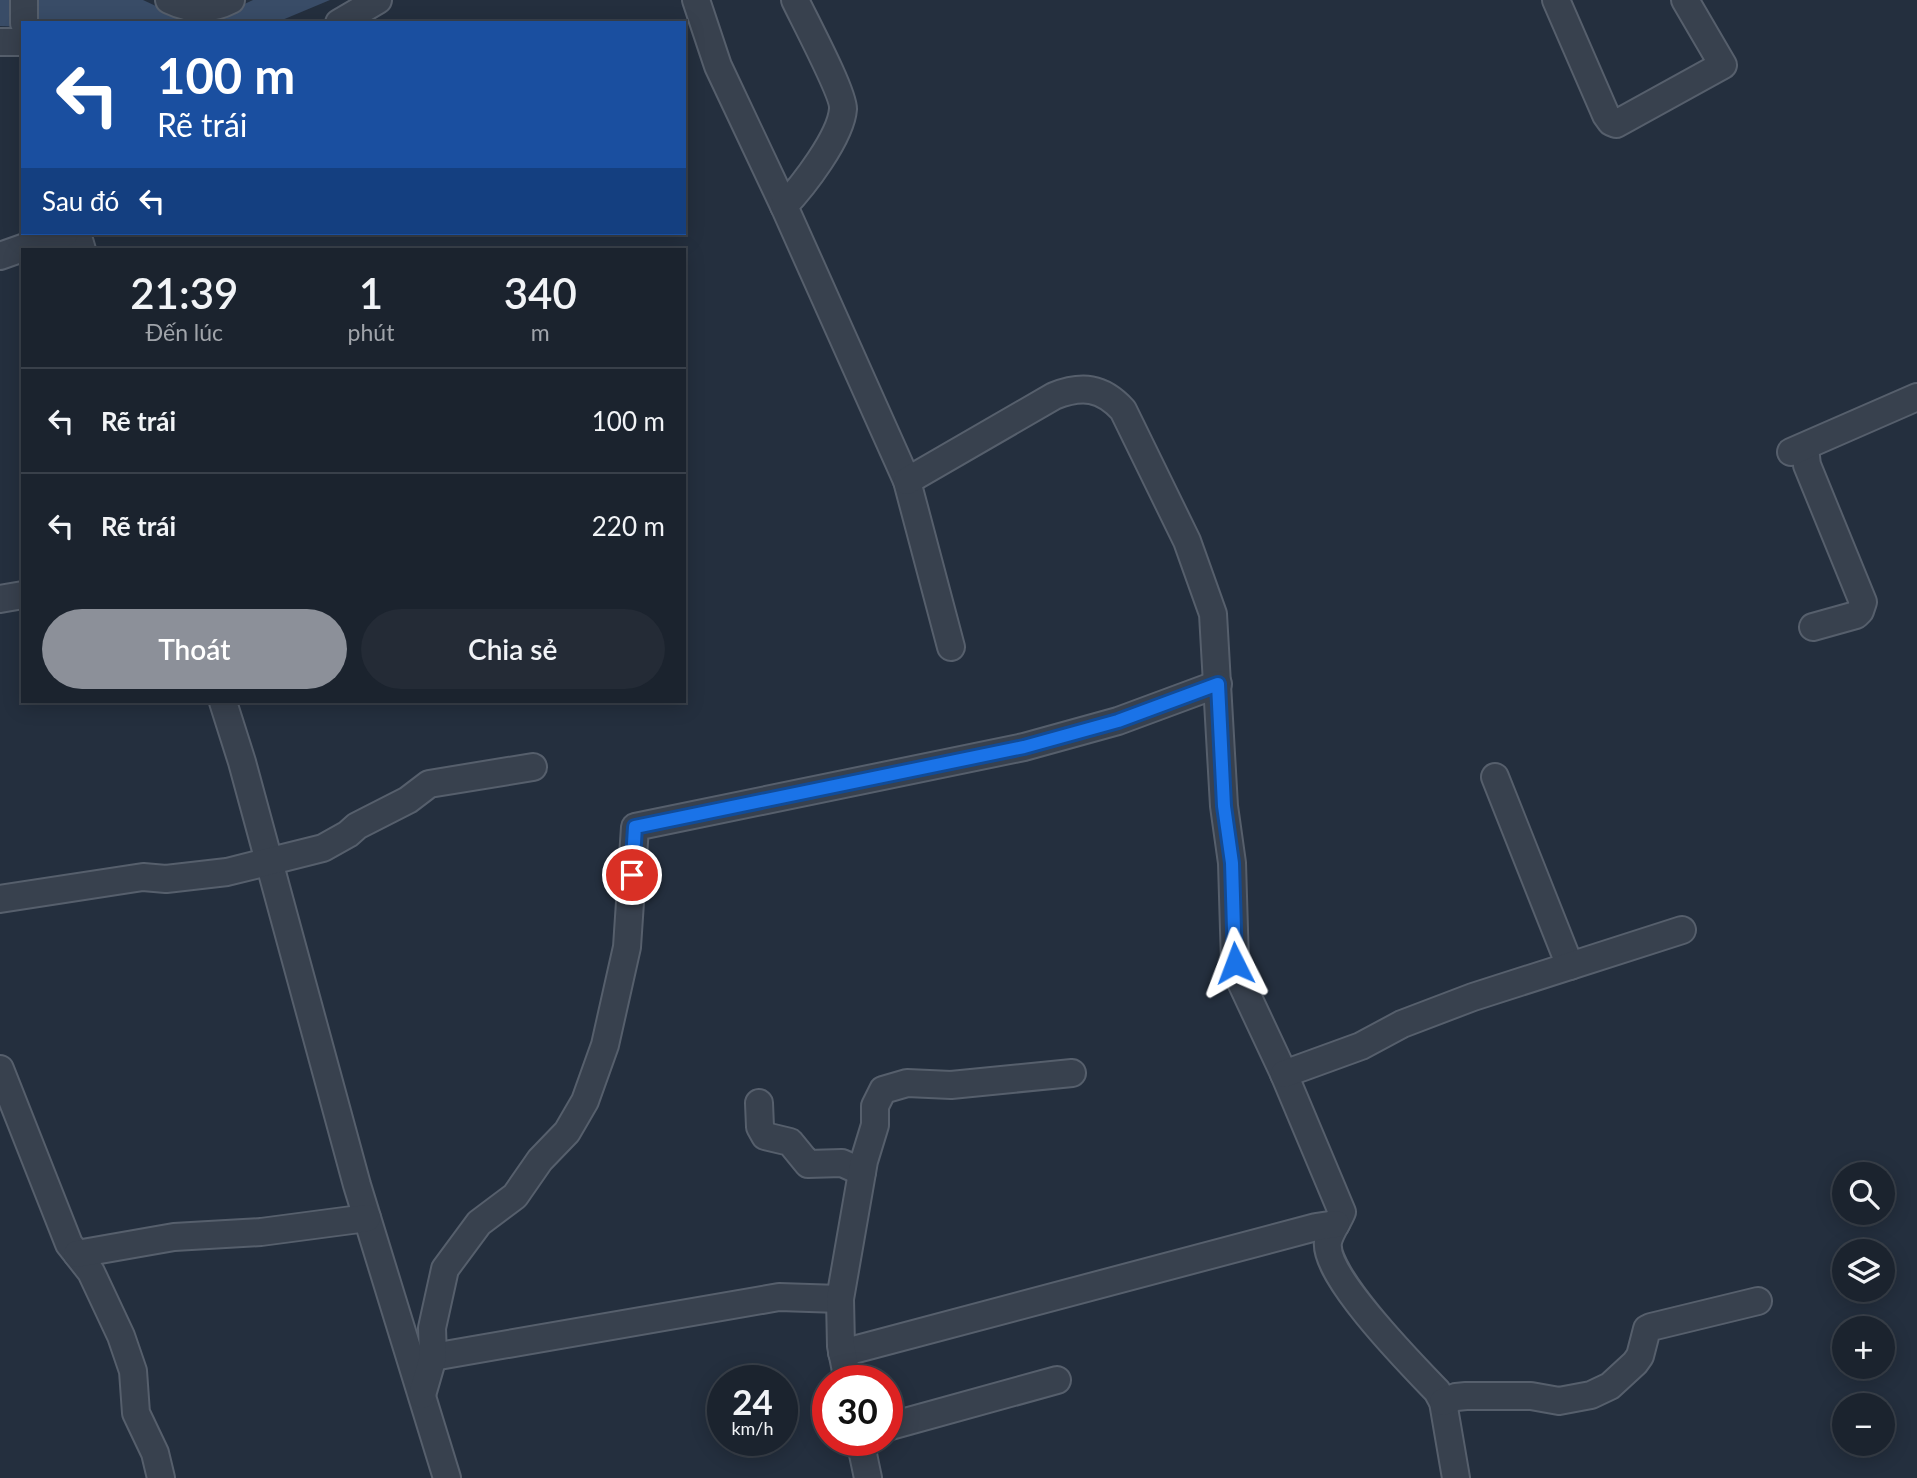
<!DOCTYPE html>
<html lang="vi">
<meta charset="utf-8">
<style>
body{margin:0;font-family:Lato,sans-serif;background:#242b36;color:#f1f3f6;height:100vh;display:flex;flex-direction:column;font-size:26px;white-space:nowrap}
*{box-sizing:border-box;margin:0}
p{font-size:23px;color:#a0a4aa}
.icon{flex:none;width:38px;height:38px;fill:none;stroke:currentColor;stroke-width:2;stroke-linecap:round;stroke-linejoin:round}
.map{position:relative;flex:1;overflow:hidden}
.sheet{position:absolute;left:21px;top:248px;width:665px;height:455px;display:flex;flex-direction:column;background:#1b232e;border-radius:0px;box-shadow:0 4px 18px #0003,0 0 0 2px #39404a}
.sheet>*{flex:none}
.banner{position:absolute;left:21px;top:21px;width:665px;height:214px;border-radius:0px;box-shadow:0 4px 18px #0003,0 0 0 2px #39404a;background:#1a4fa0;color:#fff;overflow:hidden}
.buttons{position:absolute;left:1832px;top:1162px;display:grid;gap:14px}
.buttons a{display:grid;place-items:center;width:63px;height:63px;border-radius:50%;background:#1b232e;box-shadow:0 4px 18px #0003,0 0 0 2px #39404a;font-size:35px}
.speed{position:absolute;left:707px;top:1365px;display:flex;gap:14px;font-size:35px;font-weight:700;text-align:center}
.speed>*{display:grid;place-content:center;width:91px;height:91px;border-radius:50%;background:#1b232e;box-shadow:0 4px 18px #0003,0 0 0 2px #39404a;line-height:1}
.speed small{font-size:18px;font-weight:400}
.speed .limit{border:10px solid #d22;background:#fff;color:#111}
.pin{position:absolute;display:grid;place-items:center;width:60px;height:60px;color:#fff;margin:-30px;border:4px solid #fff;border-radius:50%;box-shadow:0 2px 7px #0007}
.me{position:absolute;width:77px;margin:-38px;rotate:357deg;stroke-linejoin:round;filter:drop-shadow(0 0 5px #0008)}
.turn{display:flex;align-items:center;gap:24px;height:147px;padding:0 21px;font-size:32px}
.turn .icon{width:91px;height:91px;stroke-width:2.5}
.turn b{display:block;font-size:49px;line-height:60px}
.then{display:flex;align-items:center;height:66px;padding:0 21px;background:#0003;gap:14px;font-size:26px}
.eta{display:flex;justify-content:space-evenly;align-items:center;height:119px;text-align:center}
.eta b{font-size:42px;font-weight:600;line-height:49px}
.button{display:flex;gap:14px;margin-top:auto;padding:14px 21px}
.button a{flex:1;height:80px;border-radius:42px;background:#8c9099;color:#fff;font-size:28px;font-weight:600;line-height:80px;text-align:center}
.button a+a{background:#242b36;color:#f1f3f6}
ul{padding:0;list-style:none}
li{display:flex;align-items:center;gap:21px;height:105px;padding:0 21px;border-top:2px solid #39404a}
li div{flex:1}
li b{display:block;font-size:26px}
li em{font-style:normal}
.map>svg:first-child{display:block}
.water{fill:#394c67}
.lines{fill:none;stroke-linecap:round;stroke-linejoin:round}
.minor-casing{stroke:#565f6c;stroke-width:30}
.minor{stroke:#38414e;stroke-width:26}
.route-casing{stroke:#114b97;stroke-width:18}
.route{stroke:#1a73e8;stroke-width:12}
</style>
<div class="map">
<svg width="1917" height="1478" viewBox="0 0 1917 1478">
<rect width="100%" height="100%" fill="#242f3e"/>
<polygon class="water" points="0,0 143,0 171,13 238,7 253,0 330,0 275,23 23,23 23,27 0,26"/>
<g class="lines">
<g class="minor-casing">
<g id="minor">
<path d="M169,0C190,10 210,11 231,0"/>
<polyline points="696,0 718,66 784,206"/>
<path d="M795,0C804,19 844,94 843,109C841,137 803,186 784,206L907,481L951,647"/>
<polyline points="1556,0 1606,115 1611,122 1616,124 1723,65 1685,0"/>
<polyline points="24,23 24,0"/>
<polyline points="339,23 378,0"/>
<polyline points="0,42 21,42"/>
<polyline points="77,233 82,250"/>
<polyline points="0,256 65,233"/>
<polyline points="1805,448 1807,465 1863,602 1860,611 1856,615 1813,627"/>
<polyline points="1791,452 1917,397"/>
<path d="M907,481L1054,396C1082,385 1102,387 1123,410L1187,541L1213,614L1224,806L1232,863L1235,963L1239,978L1284,1074L1342,1212C1338,1222 1330,1232 1328,1242C1323,1275 1413,1366 1437,1391L1443,1402L1456,1478"/>
<polyline points="0,599 23,595"/>
<polyline points="223,702 242,762 357,1185 447,1478"/>
<polyline points="1495,777 1570,966"/>
<polyline points="0,899 143,877 166,879 227,872 323,848 348,834 357,826 408,800 429,784 533,767"/>
<polyline points="0,1069 69,1244 91,1272 121,1336 133,1371 136,1413 155,1453 161,1478"/>
<polyline points="1284,1074 1361,1046 1402,1024 1473,997 1682,930"/>
<polyline points="759,1103 760,1127 765,1136 790,1142 808,1164 842,1163 862,1172"/>
<polyline points="77,1254 174,1237 261,1232 367,1218"/>
<polyline points="842,1353 1316,1227 1336,1224"/>
<polyline points="433,1357 779,1297 840,1299"/>
<polyline points="848,1381 841,1346 840,1299 864,1161 875,1125 875,1106 883,1090 907,1083 951,1085 1072,1073"/>
<polyline points="422,1395 433,1357 432,1328 445,1269 479,1223 515,1196 540,1160 567,1132 585,1101 605,1045 627,947 635,827 1024,747 1118,721 1218,684"/>
<polyline points="1443,1402 1456,1397 1466,1396 1531,1396 1559,1401 1591,1395 1610,1386 1635,1363 1640,1356 1647,1329 1651,1327 1758,1301"/>
<polyline points="887,1427 1057,1380"/>
<polyline points="860,1440 868,1478"/>
</g>
</g>
<use href="#minor" class="minor"/>
</g>
<g class="lines">
<g class="route-casing">
<polyline id="route" points="632,875 635,827 1024,747 1118,721 1218,684 1224,806 1232,863 1235,963"/>
</g>
<use href="#route" class="route"/>
</g>
</svg>
<div class="buttons">
<a><svg class="icon" aria-label="search" viewBox="0 0 24 24"><circle cx="10" cy="10" r="6"/><path d="M15 15l6 6"/></svg></a>
<a><svg class="icon" aria-label="layers" viewBox="0 0 24 24"><path d="M12 4l9 5-9 5-9-5zM3 14l9 5 9-5"/></svg></a>
<a>+</a>
<a>−</a>
</div>
<div class="speed"><div>24<small>km/h</small></div><div class="limit">30</div></div>
<div class="pin" style="left:632px;top:875px;background:#d93025"><svg class="icon" aria-label="arrive" viewBox="0 0 24 24"><path d="M6 21V4h12l-3 4 3 4H6"/></svg></div>
<svg class="me" style="left:1235px;top:963px" viewBox="-20 -20 40 40"><path d="M0-17L14 15 0 8-14 15z" fill="#1a73e8" stroke="#fff" stroke-width="4"/></svg>
<div class="banner">
<div class="turn"><svg class="icon" aria-label="left" viewBox="0 0 24 24"><path d="M17 20v-9H6M10 6l-5 5 5 5"/></svg><div><b>100 m</b>Rẽ trái</div></div>
<div class="then">Sau đó<svg class="icon" aria-label="left" viewBox="0 0 24 24"><path d="M17 20v-9H6M10 6l-5 5 5 5"/></svg></div>
</div>
<section class="sheet">
<div class="eta">
<div><b>21:39</b><p>Đến lúc</p></div>
<div><b>1</b><p>phút</p></div>
<div><b>340</b><p>m</p></div>
</div>
<ul>
<li><svg class="icon" aria-label="left" viewBox="0 0 24 24"><path d="M17 20v-9H6M10 6l-5 5 5 5"/></svg><div><b>Rẽ trái</b></div><em>100 m</em></li>
<li><svg class="icon" aria-label="left" viewBox="0 0 24 24"><path d="M17 20v-9H6M10 6l-5 5 5 5"/></svg><div><b>Rẽ trái</b></div><em>220 m</em></li>
</ul>
<div class="button"><a>Thoát</a><a>Chia sẻ</a></div>
</section>
</div>
